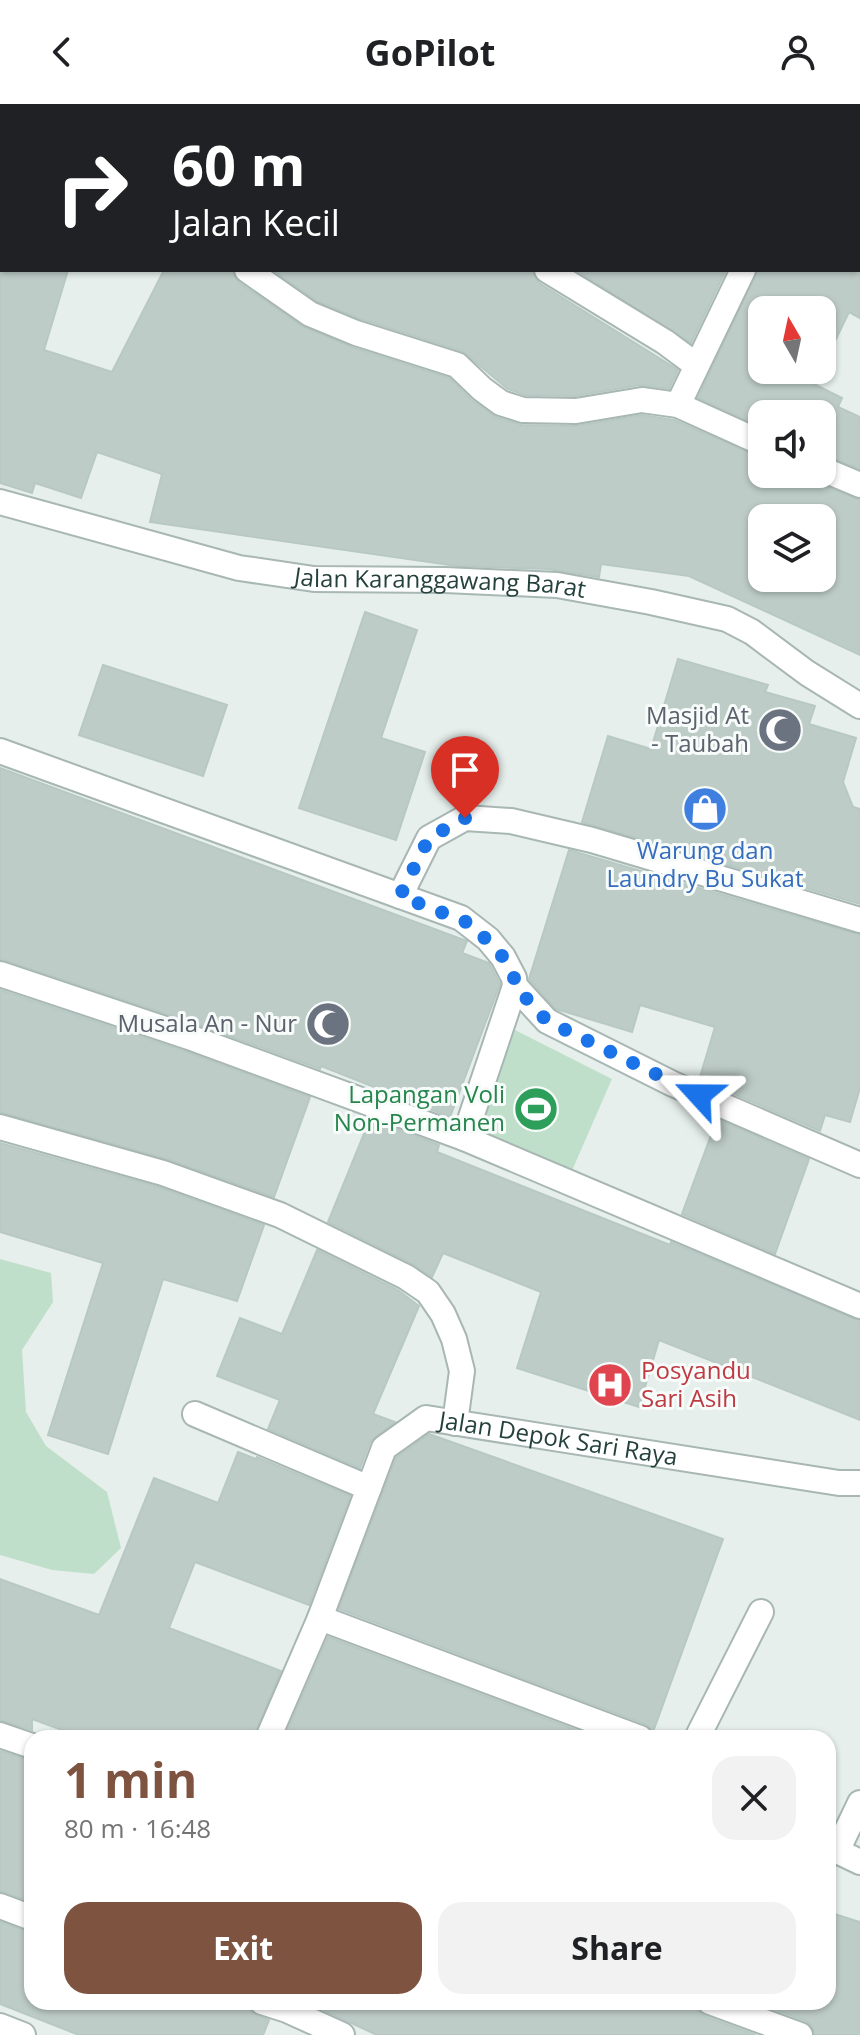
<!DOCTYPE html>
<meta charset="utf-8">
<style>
body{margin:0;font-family:"Open Sans",sans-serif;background:#f2f2f2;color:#202124;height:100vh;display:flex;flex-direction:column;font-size:30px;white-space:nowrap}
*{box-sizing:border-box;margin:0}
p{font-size:26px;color:#757577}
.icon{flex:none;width:44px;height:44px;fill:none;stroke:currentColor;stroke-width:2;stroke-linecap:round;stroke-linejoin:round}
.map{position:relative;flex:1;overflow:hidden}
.panel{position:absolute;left:24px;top:1626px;width:812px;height:280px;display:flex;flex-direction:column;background:#fff;border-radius:24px;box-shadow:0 2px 6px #0004}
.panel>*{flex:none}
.guide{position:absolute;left:0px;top:0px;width:860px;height:168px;box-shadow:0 2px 6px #0004;background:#202124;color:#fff;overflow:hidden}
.needle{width:52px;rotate:351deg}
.buttons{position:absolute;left:748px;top:192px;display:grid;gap:16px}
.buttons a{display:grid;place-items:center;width:88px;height:88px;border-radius:16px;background:#fff;box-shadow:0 2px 6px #0004;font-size:40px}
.pin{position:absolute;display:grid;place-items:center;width:68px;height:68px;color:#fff;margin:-82px -34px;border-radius:50% 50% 50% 0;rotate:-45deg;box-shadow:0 0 8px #0007}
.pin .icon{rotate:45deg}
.me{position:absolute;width:88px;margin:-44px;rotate:294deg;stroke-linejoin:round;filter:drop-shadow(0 0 6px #0008)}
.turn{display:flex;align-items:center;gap:28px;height:168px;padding:0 40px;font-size:36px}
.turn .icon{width:104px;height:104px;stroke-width:2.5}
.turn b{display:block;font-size:56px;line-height:68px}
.round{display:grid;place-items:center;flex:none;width:84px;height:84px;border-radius:24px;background:#f2f2f2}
.head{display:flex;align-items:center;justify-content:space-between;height:136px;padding:0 40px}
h1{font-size:48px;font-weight:700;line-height:60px;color:#7e5440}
.cta{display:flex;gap:16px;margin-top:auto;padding:16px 40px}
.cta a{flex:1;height:92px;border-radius:24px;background:#7e5440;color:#fff;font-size:32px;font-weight:700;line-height:92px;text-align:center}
.cta a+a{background:#f2f2f2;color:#202124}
header{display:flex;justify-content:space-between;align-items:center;height:104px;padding:0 40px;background:#fff;font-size:36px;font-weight:700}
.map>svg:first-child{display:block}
.green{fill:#c0dfcb}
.building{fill:#beccc8;stroke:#b8c8c3;stroke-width:2;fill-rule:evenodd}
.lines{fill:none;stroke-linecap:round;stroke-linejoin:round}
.minor-casing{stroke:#a8b7b4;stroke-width:28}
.minor{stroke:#fff;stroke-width:24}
.route{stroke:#1a73e8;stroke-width:14;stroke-dasharray:0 25.2}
.labels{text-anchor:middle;stroke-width:6;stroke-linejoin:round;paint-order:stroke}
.street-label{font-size:24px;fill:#25413c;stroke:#f7fbf9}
.worship-label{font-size:24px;fill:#5b616d;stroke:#f7fbf9;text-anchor:end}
.shop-label{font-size:24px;fill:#366cbe;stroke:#f7fbf9}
.leisure-label{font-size:24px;fill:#27864d;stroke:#f7fbf9;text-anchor:end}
.health-label{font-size:24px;fill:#be3a42;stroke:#f7fbf9;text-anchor:start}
</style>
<header><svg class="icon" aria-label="back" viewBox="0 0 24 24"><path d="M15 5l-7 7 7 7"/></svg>GoPilot<svg class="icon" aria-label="person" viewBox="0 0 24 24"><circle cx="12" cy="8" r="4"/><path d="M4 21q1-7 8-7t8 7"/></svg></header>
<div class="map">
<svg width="860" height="1931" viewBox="0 0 860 1931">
<rect width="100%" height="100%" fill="#e6efec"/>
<g class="green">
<polygon points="503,920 612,975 567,1078 464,1034"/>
<polygon points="0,1155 51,1169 53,1198 22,1246 26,1308 46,1342 107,1388 121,1444 94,1470 52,1466 0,1451"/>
</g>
<g class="building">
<path d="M0,166H68L44,246L112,268L164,166H232L238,178L302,222L351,243L449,274L473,297L496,313L522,321L576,322L642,311L674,316L762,354V370H808L816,379L860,396V551L689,472L601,460L599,473L548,465L457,462L150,418L162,370L97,348L81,394L35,379L32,389L0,379ZM762,414H822V474H762Z"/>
<polygon points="273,166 532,166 539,179 678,266 669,285 640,281 575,292 525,291 508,285 462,247 361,215 317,197"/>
<polygon points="576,166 726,166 691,239"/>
<polygon points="758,166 860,166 860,214 849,208 822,264 822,206 762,206 762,266 821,266 814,280 842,294 838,303 860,313 860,365 822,350 822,310 762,310 762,323 698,294"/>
<polygon points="365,508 417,526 381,634 425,648 396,736 299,704"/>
<polygon points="678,555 768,581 765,588 815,602 809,620 856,634 843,678 853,703 860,705 860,800 582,718 608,632 651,645"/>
<polygon points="103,561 227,601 203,672 79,631"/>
<polygon points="0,664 467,837 462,849 489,859 500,880 450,1013 321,962 320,965 194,919 0,855"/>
<polygon points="569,746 860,831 860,984 850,1018 825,1011 820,1027 727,987 729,982 700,973 715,923 640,901 632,928 556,905 529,875"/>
<polygon points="0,886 184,947 310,993 274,1093 167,1055 0,1008"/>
<polygon points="370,1015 439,1041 437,1048 670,1141 671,1138 860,1217 860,1316 659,1236 639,1303 517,1264 541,1188 443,1149 432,1173 413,1160 328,1118"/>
<polygon points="717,1015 809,1055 775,1150 682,1110"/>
<polygon points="0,1039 158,1083 264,1121 237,1197 163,1175 108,1350 48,1331 103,1159 0,1128"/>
<polygon points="317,1146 398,1186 419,1202 373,1310 395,1318 370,1338 360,1364 268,1325 280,1296 217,1272 240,1214 282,1230"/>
<polygon points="429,1330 723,1435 653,1628 645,1620 339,1505 396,1354"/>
<polygon points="238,1348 256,1355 257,1353 350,1392 309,1501 195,1458 169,1524 281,1567 253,1634 84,1634 32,1615 32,1626 0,1616 0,1475 99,1511 154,1374 218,1399"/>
<polygon points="328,1533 597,1634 284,1634"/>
<polygon points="0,1647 32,1657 32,1798 0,1787"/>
<polygon points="828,1808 860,1818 860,1931 815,1931 812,1922 806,1917 754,1898 828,1898"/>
<polygon points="0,1818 32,1829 32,1898 247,1898 252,1909 269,1916 263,1931 79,1931 0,1900"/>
<polygon points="306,1898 695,1898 698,1907 704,1912 756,1931 377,1931"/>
</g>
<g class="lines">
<g class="minor-casing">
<g id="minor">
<polyline points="55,0 56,2"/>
<polyline points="368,0 372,0"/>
<polyline points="504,0 508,2"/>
<polyline points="550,2 551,0"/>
<polyline points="824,2 825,0"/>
<polyline points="858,75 860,76"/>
<polyline points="247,166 310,210 356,229 457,261 482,285 501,299 523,306 576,307 642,296 678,301 762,339"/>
<polyline points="547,166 665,238 696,261"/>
<polyline points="678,301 743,166"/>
<polyline points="822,365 860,381"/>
<path id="s1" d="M0,398L239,464L314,475L445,476L557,481L651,498L727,515L752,528L807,569L860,602"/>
<polyline points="0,647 461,814 488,835 503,853 514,874 515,882 547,917 673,980 860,1061"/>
<polyline points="400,792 429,734 465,714 511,717 592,736 860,816"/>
<polyline points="0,870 189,933 464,1034 860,1202"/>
<polyline points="0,1023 163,1069 280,1111 406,1173 428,1188 443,1210 454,1235 462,1267 455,1319"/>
<polyline points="464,1034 515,882"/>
<polyline points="195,1310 369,1384"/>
<polyline points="320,1514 640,1634"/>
<polyline points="0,1631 32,1642"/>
<path id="s2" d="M268,1634L320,1514L384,1344L426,1314L839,1379H860"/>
<polyline points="697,1634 761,1508"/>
<polyline points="860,1699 837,1747 860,1758"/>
<polyline points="0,1802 32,1814"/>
<polyline points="262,1898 287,1906 342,1931"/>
<polyline points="710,1898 800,1931"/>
<polyline points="0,1922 23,1931"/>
</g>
</g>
<use href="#minor" class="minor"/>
</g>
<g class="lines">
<polyline class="route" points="465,714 429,734 400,792 471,820 503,853 514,874 515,882 547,917 699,991"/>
</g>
<defs>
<g id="mosque-disc" transform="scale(2.3)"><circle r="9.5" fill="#6b7280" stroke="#f7fbf9"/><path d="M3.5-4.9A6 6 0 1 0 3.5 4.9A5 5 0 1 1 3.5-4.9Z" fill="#fff"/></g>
<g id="shop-disc" transform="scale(2.3)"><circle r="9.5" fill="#3f7fe0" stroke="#f7fbf9"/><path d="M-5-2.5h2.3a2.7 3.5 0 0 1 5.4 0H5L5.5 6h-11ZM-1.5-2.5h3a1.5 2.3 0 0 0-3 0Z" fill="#fff"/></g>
<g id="stadium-disc" transform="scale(2.3)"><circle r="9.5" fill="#2e9e5b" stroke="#f7fbf9"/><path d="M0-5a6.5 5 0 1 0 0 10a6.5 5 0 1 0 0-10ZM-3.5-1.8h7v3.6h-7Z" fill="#fff"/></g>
<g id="hospital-disc" transform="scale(2.3)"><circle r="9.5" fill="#e0444e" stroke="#f7fbf9"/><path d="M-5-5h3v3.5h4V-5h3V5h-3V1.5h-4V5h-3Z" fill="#fff"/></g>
</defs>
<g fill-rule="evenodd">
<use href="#mosque-disc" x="780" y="626"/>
<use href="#shop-disc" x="705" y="705"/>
<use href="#mosque-disc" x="328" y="920"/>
<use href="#stadium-disc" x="536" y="1005"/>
<use href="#hospital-disc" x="610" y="1281"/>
</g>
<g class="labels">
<g class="street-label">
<text dy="8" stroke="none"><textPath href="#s1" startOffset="450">Jalan Karanggawang Barat</textPath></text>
<text dy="8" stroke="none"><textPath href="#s2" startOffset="498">Jalan Depok Sari Raya</textPath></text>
</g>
<g class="worship-label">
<text x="749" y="620">Masjid At<tspan x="749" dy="28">- Taubah</tspan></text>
<text x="297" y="928">Musala An - Nur</text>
</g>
<g class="shop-label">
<text x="705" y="755">Warung dan<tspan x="705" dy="28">Laundry Bu Sukat</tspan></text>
</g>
<g class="leisure-label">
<text x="505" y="999">Lapangan Voli<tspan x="505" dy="28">Non-Permanen</tspan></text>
</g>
<g class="health-label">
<text x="641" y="1275">Posyandu<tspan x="641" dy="28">Sari Asih</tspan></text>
</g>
</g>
</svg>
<div class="buttons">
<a><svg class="needle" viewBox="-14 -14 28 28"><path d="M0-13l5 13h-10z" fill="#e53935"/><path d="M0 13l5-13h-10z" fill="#757577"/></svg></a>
<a><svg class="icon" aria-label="sound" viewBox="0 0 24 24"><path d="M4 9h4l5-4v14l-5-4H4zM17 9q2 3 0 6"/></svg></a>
<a><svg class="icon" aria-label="layers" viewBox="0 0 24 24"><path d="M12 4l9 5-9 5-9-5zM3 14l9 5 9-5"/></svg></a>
</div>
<div class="pin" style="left:465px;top:714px;background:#d93025"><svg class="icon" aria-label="arrive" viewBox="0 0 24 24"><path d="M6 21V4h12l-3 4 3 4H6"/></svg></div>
<svg class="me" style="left:699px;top:991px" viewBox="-20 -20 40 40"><path d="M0-17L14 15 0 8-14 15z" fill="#1a73e8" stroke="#fff" stroke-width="4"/></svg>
<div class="guide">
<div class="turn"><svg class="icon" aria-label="right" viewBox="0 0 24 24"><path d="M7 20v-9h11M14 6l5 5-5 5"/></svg><div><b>60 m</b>Jalan Kecil</div></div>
</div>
<section class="panel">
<div class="head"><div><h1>1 min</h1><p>80 m · 16:48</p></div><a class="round"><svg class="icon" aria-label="close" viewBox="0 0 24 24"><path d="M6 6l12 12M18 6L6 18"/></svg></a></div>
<div class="cta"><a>Exit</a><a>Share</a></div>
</section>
</div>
